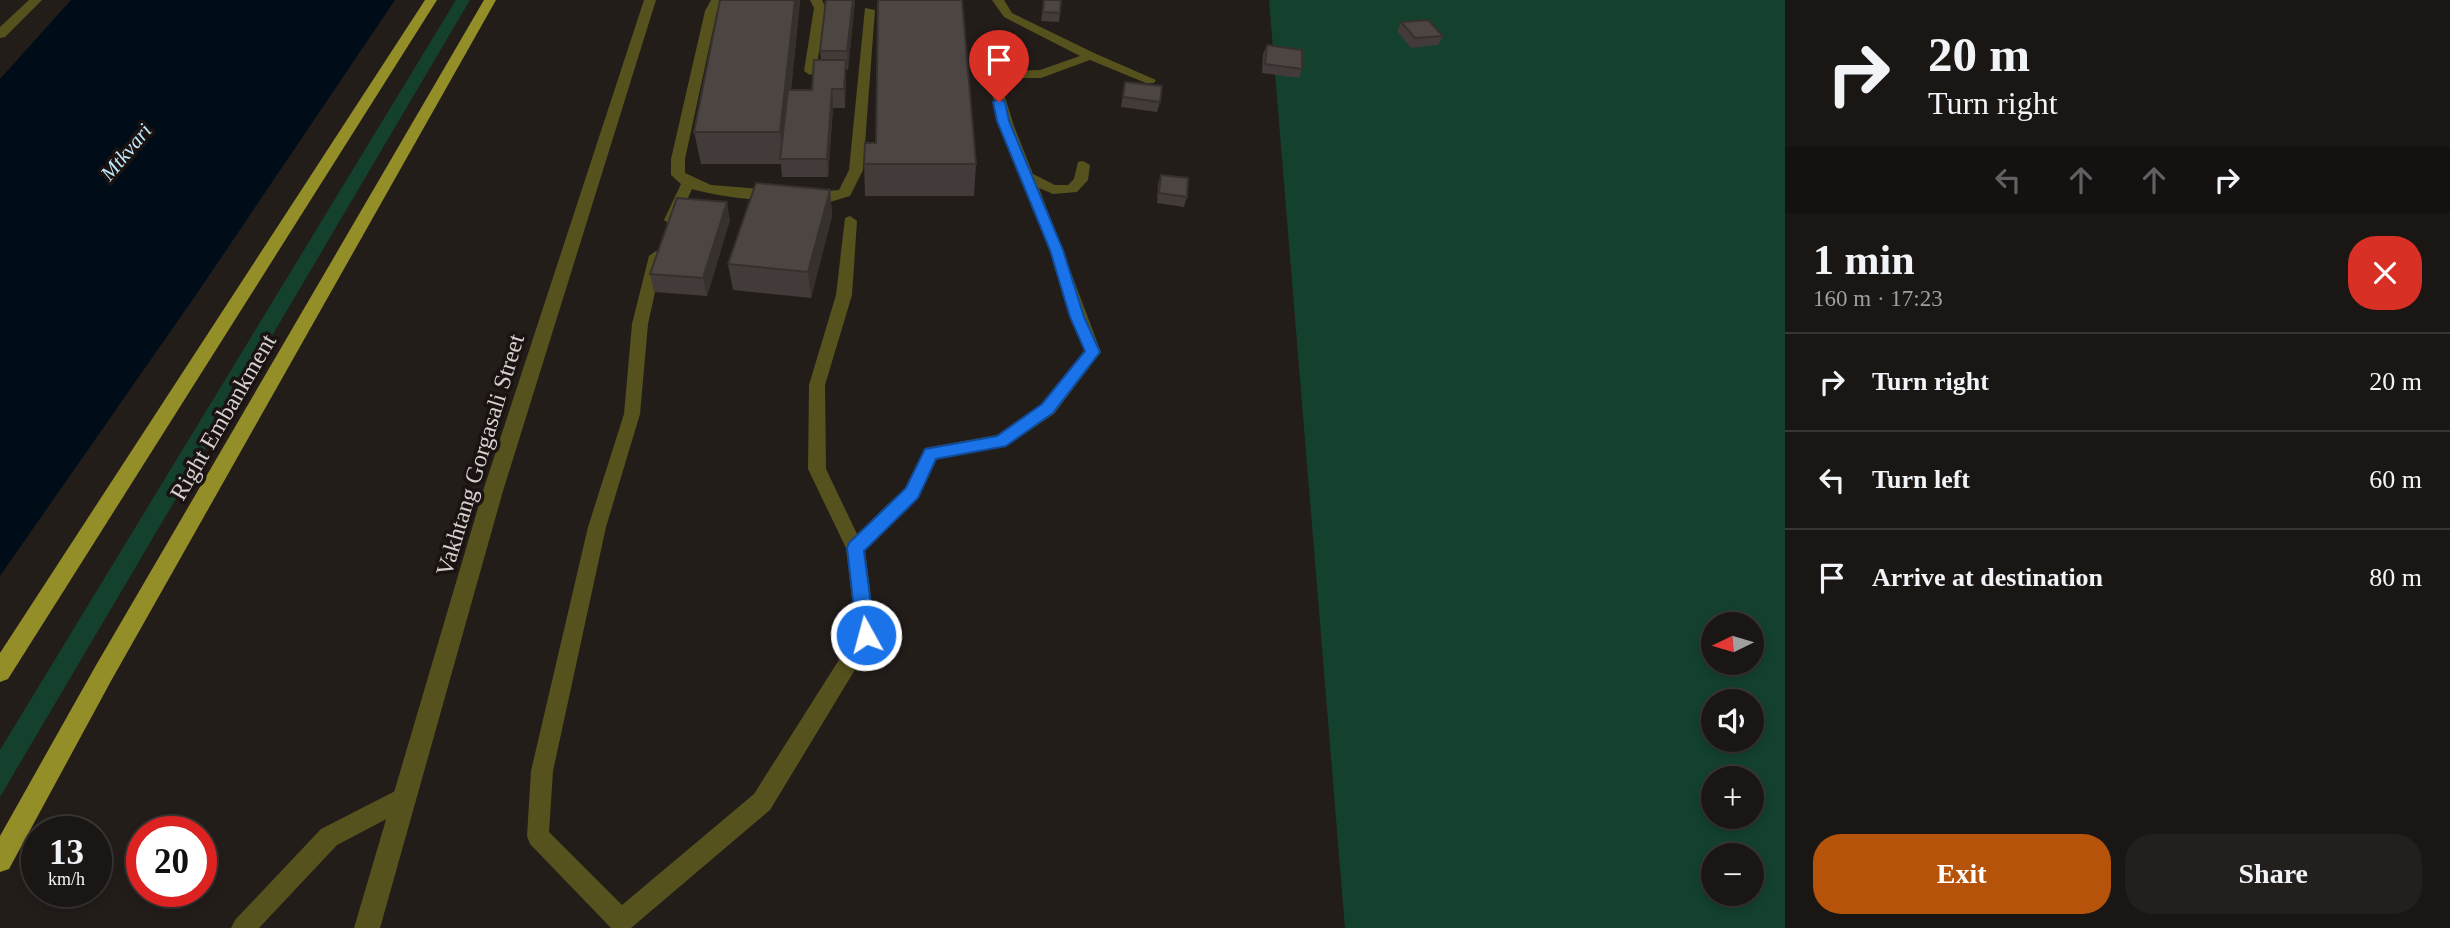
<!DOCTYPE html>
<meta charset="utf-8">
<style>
body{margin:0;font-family:"Times New Roman",serif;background:#231f1d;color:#f1f3f6;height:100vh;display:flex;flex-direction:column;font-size:26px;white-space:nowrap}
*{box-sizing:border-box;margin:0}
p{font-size:23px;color:#9f9fa0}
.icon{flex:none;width:38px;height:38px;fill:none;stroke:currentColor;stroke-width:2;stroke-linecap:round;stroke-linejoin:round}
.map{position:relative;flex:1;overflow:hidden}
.sheet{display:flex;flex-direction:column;background:#1a1614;width:665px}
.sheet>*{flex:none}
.top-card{background:#1a1614;color:#f1f3f6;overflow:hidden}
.needle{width:46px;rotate:265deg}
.controls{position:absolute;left:1701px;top:612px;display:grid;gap:14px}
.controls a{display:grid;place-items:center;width:63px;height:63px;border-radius:50%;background:#1a1614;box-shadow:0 4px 10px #0003,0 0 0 2px #383534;font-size:35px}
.speed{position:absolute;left:21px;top:816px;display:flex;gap:14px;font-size:35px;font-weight:700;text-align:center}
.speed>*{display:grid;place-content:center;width:91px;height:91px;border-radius:50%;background:#1a1614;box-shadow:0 4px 10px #0003,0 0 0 2px #383534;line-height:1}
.speed small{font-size:18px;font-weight:400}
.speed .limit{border:10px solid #d22;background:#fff;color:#111}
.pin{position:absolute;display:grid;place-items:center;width:60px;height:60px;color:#fff;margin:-72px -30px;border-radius:50% 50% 50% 0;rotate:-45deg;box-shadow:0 0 7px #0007}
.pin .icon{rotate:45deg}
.me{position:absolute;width:77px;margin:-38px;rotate:353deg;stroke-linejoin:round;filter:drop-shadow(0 0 5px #0008)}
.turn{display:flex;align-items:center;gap:24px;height:147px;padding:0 28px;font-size:32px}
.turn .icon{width:91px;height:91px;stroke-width:2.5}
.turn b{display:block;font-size:49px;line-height:60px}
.lanes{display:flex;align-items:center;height:66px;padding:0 28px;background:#0003;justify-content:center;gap:35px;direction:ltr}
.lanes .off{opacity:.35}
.round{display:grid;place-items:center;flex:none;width:74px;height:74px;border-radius:28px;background:#231f1d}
.summary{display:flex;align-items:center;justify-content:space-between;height:119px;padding:0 28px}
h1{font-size:42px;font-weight:800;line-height:52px}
.button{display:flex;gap:14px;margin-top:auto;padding:14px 28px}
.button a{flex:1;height:80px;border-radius:28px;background:#b45309;color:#fff;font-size:28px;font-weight:800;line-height:80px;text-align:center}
.button a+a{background:#231f1d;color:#f1f3f6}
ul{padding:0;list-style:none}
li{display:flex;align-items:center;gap:21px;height:98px;padding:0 28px;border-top:2px solid #383534}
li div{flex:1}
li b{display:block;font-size:26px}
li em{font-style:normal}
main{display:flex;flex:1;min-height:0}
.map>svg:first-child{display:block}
.green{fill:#13412d;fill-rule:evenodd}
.water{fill:#000d19}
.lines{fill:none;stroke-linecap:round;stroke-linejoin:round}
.service{fill:#55521d;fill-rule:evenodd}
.minor{fill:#55521d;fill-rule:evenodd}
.tertiary{fill:#55521d;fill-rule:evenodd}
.trunk{fill:#948e28;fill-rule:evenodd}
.wall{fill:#423b39}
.shaded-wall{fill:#36302e}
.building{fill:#4d4542;stroke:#36302e;stroke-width:2}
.route{fill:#1a73e8;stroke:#114b97;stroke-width:2}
.labels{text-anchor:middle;stroke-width:7;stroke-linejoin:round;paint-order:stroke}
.far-water-label{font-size:21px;font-style:italic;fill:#c0e9ff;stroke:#1a1311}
.street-label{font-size:24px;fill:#d5d0cf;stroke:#1a1311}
</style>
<main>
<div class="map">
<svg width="1785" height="928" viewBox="0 0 1785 928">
<rect width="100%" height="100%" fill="#231d1a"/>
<g class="green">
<polygon points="456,0 470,0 0,797 0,750"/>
<path d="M1269,0H1785V928H1345ZM1713,625H1752V663H1713ZM1713,702H1752V740H1713ZM1713,779H1752V817H1713ZM1713,856H1752V894H1713Z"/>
</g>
<polygon class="water" points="71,0 395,0 198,292 0,576 0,79"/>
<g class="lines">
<g class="service">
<path d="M711,0H723L717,11L685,159V173L711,185L774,190L781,195C769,206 709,194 692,189L678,220L671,225L664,220L681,184L671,175V159L705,11Z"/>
<polygon points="810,0 822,0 826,8 816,71 810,75 804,71 814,8"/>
<polygon points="992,0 1004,0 1012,13 1094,53 1156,80 1154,83 1146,83 1090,60 1041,78 1008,78 1001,84 1014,126 1033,174 1055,185 1068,185 1074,179 1078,162 1083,161 1090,165 1088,180 1077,192 1053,194 1039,188 1101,352 1054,414 1007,446 937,459 918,498 865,551 876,635 770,810 631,928 611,928 530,844 527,836 531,771 588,527 624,414 632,324 649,256 656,251 663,256 648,324 640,414 606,527 553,771 549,832 622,905 754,794 856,633 846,548 808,469 809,385 836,295 845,218 850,216 857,221 852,295 825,385 826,469 857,534 905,488 925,448 997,435 1042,404 1085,351 1042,229 1001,126 989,83 1001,71 1040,70 1080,56 1004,17"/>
<polygon points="865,8 875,10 863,170 850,196 830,202 804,199 804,193 839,190 849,170"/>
<polygon points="405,786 413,789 416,797 413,805 337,845 259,928 231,928 235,920 321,829"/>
</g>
<polygon class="minor" points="29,0 42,0 5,37 0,38 0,27"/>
<polygon class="tertiary" points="644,0 656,0 503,491 380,928 354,928 483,491"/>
<g class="trunk">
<polygon points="425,0 437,0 8,679 0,682 0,653"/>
<polygon points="484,0 496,0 111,681 9,869 0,872 0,836 95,667"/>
</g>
</g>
<g class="wall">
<polygon points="720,0 800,0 791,90 812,90 821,60 820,51 855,0 848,70 846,69 845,108 833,108 828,177 782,177 781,164 701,164 694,132"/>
<polygon points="1044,0 1060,13 1059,22 1041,21"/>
<polygon points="1401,22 1443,36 1438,45 1411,48 1397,31"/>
<polygon points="1267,45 1302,69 1299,78 1262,73 1263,54"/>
<polygon points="1125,82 1160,102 1157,112 1121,107"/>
<polygon points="876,143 976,164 974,196 865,196 864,164"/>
<polygon points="1161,175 1187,197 1184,207 1157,203 1158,184"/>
<polygon points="830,190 832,216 811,298 733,290 728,264"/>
<polygon points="730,220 707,296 654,292 650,274"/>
</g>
<g class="shaded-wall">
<polygon points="795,0 800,0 800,3 784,159 783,159 780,132"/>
<polygon points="853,0 855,0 848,70 847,51"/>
<polygon points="846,60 846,79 845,108 844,89"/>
<polygon points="832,89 833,108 828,177 827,159"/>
<polygon points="830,190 832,216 811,298 808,272"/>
<polygon points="727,202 730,220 707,296 703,278"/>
</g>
<g class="building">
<polygon points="720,0 795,0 780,132 694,132"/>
<polygon points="826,0 853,0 847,51 820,51"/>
<polygon points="878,0 962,0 976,164 864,164 865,143 876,143"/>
<polygon points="1044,0 1061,0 1060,13 1043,12"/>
<polygon points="1428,20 1443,36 1415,38 1401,22"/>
<polygon points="1267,45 1302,50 1302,69 1265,64"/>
<polygon points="814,60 846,60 844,89 832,89 827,159 780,159 788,90 812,90"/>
<polygon points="1125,82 1162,86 1160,102 1123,97"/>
<polygon points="1161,175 1188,178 1187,197 1159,193"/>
<polygon points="756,183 830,190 808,272 728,264"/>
<polygon points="677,198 727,202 703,278 650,274"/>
</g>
<polygon class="route" points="999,98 1005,102 1009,121 1063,250 1084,317 1100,352 1053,413 1006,446 936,459 918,498 864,551 875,635 872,641 866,643 859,641 857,635 847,548 849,543 906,488 925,449 997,436 1042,404 1085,351 1070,317 1050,250 997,121 993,102"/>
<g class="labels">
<g class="far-water-label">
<text transform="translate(126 152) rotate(-50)" y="7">Mtkvari</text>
</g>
<g class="street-label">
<text transform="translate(223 417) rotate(-60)" y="8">Right Embankment</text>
<text transform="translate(480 455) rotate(-73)" y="8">Vakhtang Gorgasali Street</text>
</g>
</g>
</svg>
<div class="controls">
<a><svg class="needle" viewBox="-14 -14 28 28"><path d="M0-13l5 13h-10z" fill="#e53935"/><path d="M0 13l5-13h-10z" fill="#9f9fa0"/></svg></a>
<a><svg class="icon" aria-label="sound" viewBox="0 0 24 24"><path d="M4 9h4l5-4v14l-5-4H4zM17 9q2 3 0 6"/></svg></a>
<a>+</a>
<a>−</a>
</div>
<div class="speed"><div>13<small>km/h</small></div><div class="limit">20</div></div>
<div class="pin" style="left:999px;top:102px;background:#d93025"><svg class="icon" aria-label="arrive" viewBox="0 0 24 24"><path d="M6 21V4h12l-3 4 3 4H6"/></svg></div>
<svg class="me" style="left:866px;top:635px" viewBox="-20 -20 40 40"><circle r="17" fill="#1a73e8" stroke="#fff" stroke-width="3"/><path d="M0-11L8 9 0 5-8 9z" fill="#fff"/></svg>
</div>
<section class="sheet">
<div class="top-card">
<div class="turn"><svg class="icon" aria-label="right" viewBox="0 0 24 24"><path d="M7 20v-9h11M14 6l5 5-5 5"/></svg><div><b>20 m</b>Turn right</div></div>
<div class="lanes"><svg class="icon off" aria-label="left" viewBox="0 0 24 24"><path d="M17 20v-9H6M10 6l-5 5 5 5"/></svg><svg class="icon off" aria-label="ahead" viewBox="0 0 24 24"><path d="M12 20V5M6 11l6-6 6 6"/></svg><svg class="icon off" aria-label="ahead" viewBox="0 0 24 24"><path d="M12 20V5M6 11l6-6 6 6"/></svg><svg class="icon" aria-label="right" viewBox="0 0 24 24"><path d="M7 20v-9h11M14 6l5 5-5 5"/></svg></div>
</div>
<div class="summary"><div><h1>1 min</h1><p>160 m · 17:23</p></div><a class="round" style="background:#d93025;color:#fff"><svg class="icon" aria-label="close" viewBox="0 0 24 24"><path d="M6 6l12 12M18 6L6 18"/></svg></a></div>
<ul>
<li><svg class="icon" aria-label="right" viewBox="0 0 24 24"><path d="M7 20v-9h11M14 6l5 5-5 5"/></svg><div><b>Turn right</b></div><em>20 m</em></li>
<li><svg class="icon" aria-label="left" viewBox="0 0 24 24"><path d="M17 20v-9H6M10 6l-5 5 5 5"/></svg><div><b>Turn left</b></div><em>60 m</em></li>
<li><svg class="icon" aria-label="arrive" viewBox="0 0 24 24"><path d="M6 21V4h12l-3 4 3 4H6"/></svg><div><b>Arrive at destination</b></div><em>80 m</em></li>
</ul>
<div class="button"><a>Exit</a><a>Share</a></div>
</section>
</main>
